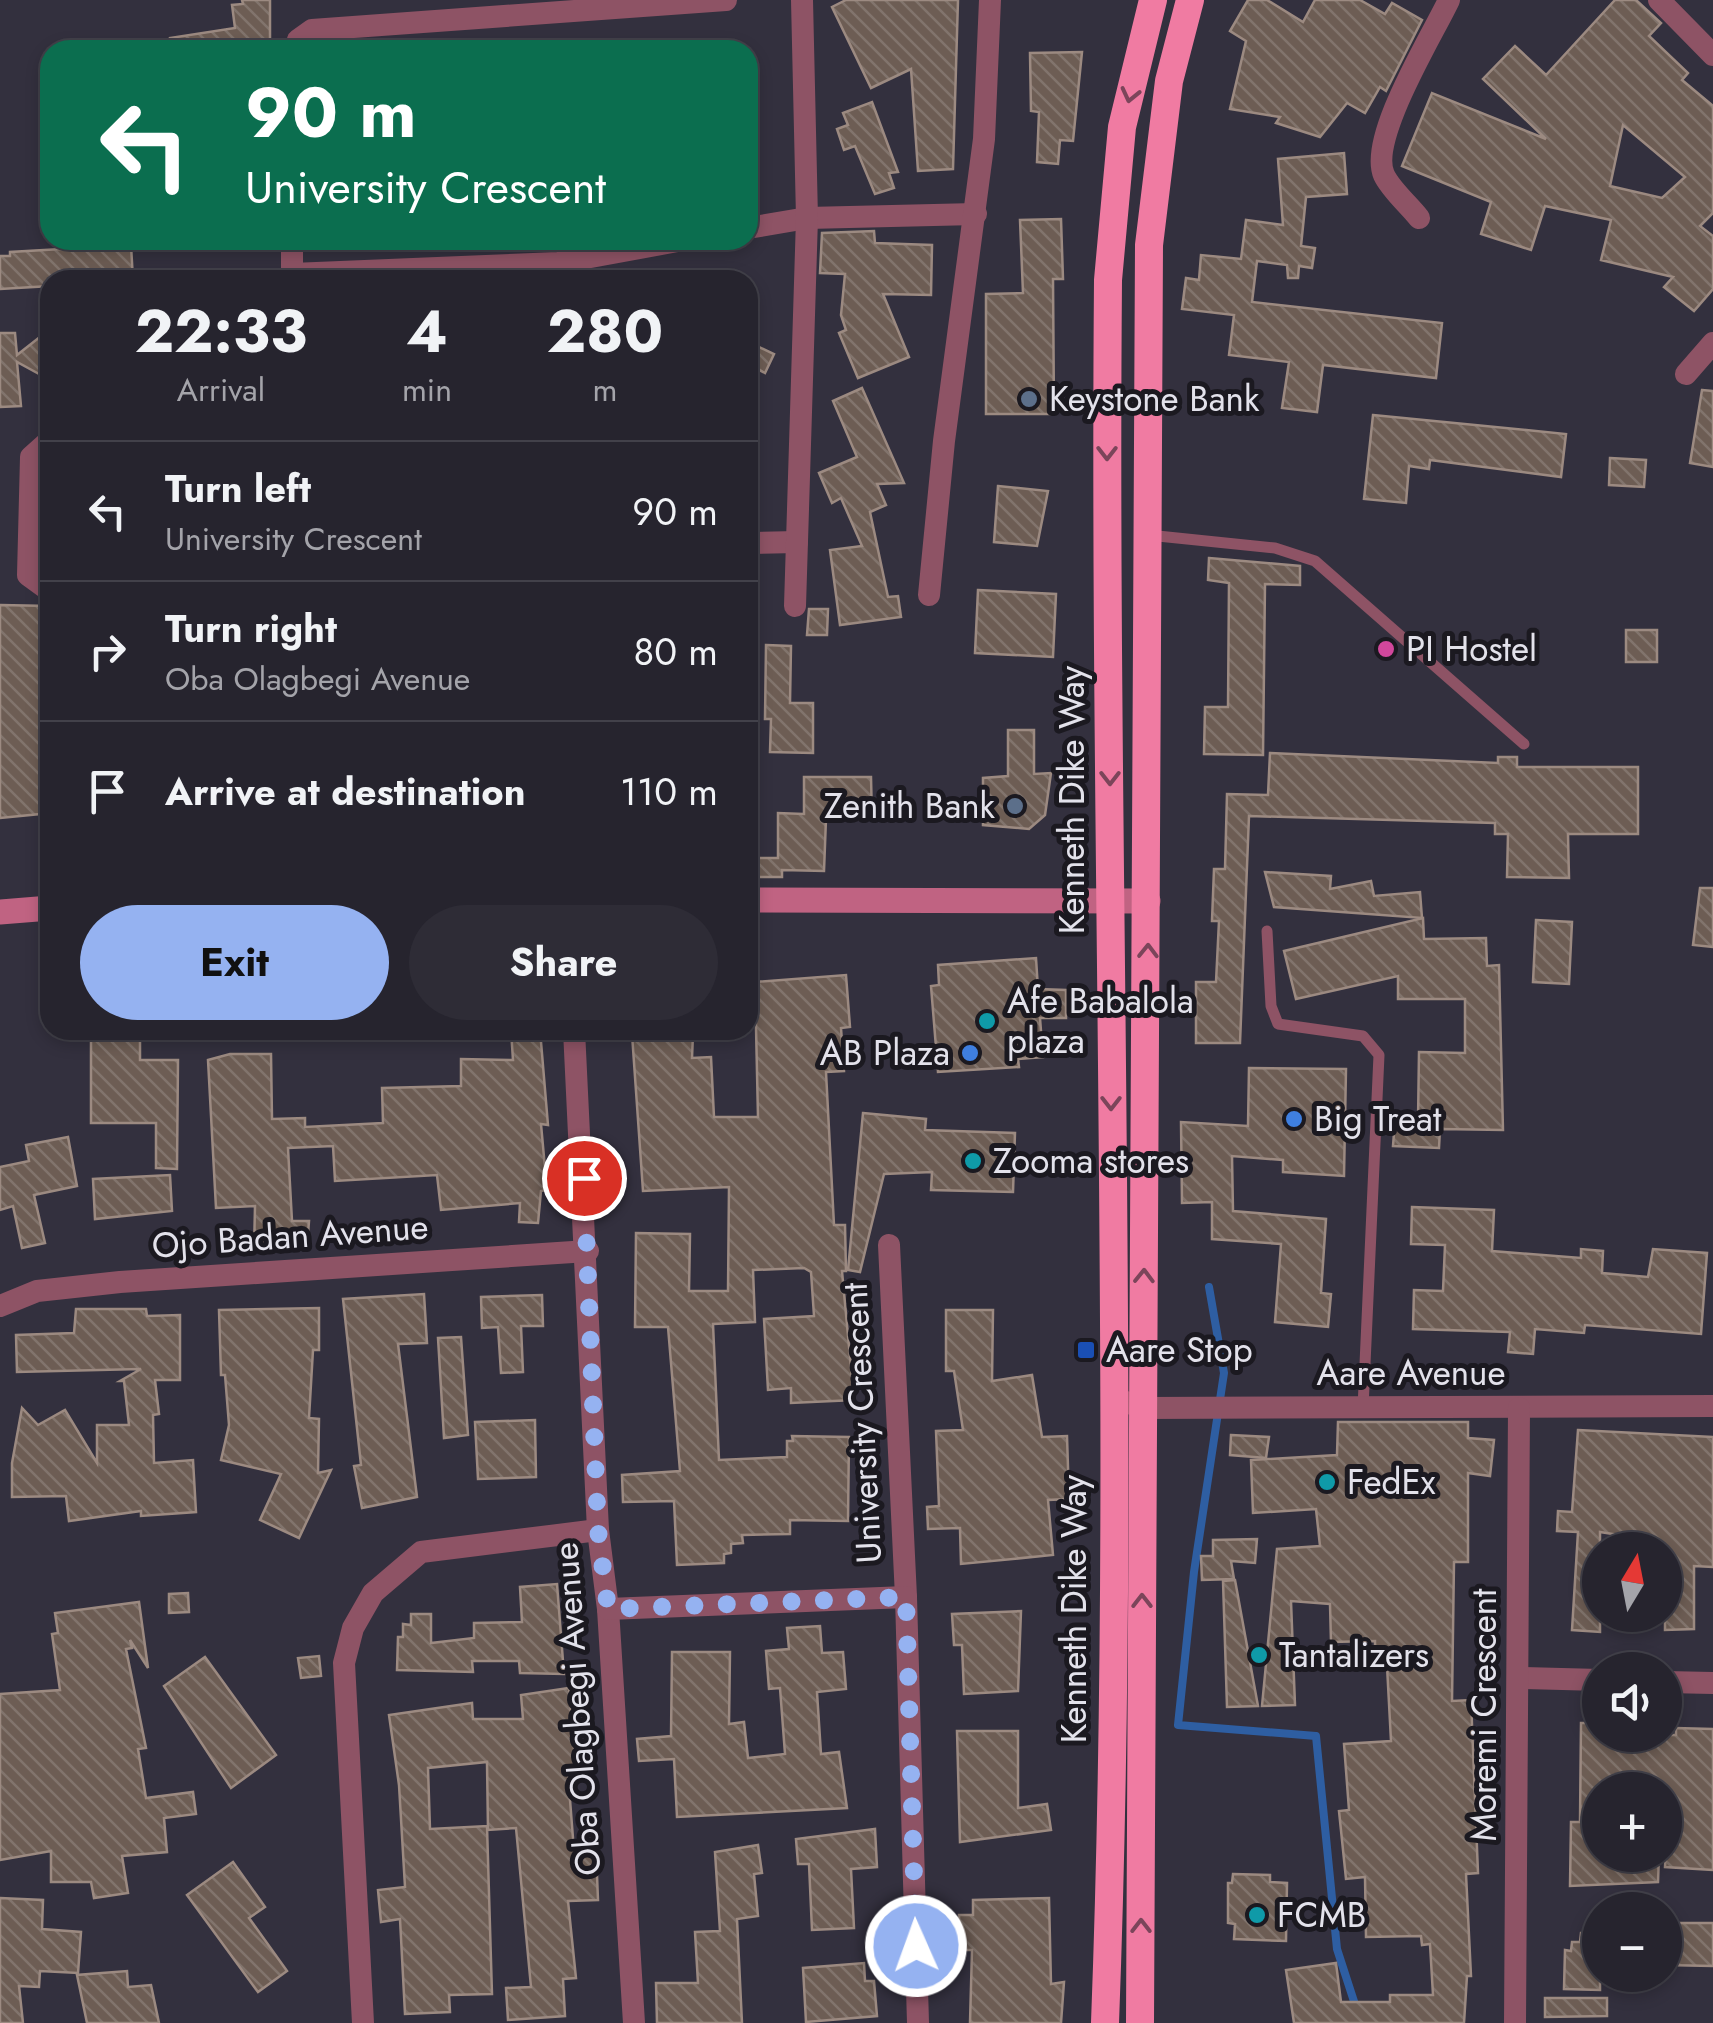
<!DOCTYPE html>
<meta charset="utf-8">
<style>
body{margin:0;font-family:Jost,sans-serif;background:#2e2c36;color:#f1f3f6;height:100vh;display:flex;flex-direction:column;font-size:38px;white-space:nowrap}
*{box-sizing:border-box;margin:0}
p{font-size:32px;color:#a4a4aa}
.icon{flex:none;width:55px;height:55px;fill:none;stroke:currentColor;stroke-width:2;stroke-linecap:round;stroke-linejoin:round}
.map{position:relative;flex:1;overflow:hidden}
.details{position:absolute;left:40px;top:270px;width:718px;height:770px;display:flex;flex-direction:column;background:#26242e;border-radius:30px;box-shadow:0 5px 15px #0003,0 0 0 2px #42414a}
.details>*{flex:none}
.top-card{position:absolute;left:40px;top:40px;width:718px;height:210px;border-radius:30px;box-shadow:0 5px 15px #0003,0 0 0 2px #42414a;background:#0b6e4f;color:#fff;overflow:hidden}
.needle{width:65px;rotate:10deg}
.buttons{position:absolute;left:1582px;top:1532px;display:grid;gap:20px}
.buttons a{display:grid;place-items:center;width:100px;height:100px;border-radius:50%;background:#26242e;box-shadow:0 5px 15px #0003,0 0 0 2px #42414a;font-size:50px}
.pin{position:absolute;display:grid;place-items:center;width:85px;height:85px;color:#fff;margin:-42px;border:5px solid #fff;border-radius:50%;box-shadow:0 2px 10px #0007}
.me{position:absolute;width:110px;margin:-55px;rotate:358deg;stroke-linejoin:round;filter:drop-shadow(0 0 8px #0008)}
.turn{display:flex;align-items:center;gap:35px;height:210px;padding:0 40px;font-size:45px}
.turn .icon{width:130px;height:130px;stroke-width:2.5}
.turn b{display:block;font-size:70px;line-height:85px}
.eta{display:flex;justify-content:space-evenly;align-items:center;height:170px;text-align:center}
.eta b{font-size:60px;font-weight:700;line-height:70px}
.cta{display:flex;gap:20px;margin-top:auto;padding:20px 40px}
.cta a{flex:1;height:115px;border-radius:60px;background:#95b2f1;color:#111;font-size:40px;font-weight:700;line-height:115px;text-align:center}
.cta a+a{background:#2e2c36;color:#f1f3f6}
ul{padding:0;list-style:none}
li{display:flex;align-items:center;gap:30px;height:140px;padding:0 40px;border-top:2px solid #42414a}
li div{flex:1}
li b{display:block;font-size:38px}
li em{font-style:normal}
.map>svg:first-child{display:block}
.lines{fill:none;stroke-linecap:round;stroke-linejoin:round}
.stream{stroke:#2e5ea2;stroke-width:8}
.building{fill:url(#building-back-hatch);stroke:#9c8a81;stroke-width:2.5;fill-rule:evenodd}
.service{stroke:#8e5365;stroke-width:11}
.minor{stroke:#8e5365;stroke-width:22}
.secondary{stroke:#c06382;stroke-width:25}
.trunk{stroke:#f07ba2;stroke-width:28}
.oneway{stroke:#7b455a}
.route{stroke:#95b2f1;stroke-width:18;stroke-dasharray:0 32.4}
.service-dot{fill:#5c6f8a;stroke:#1b1920;stroke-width:4}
.hotel-dot{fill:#d1479c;stroke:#1b1920;stroke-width:4}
.culture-dot{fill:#0f9aa8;stroke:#1b1920;stroke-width:4}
.shop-dot{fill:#3f7fe0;stroke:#1b1920;stroke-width:4}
.transit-dot{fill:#1a4fb4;stroke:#1b1920;stroke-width:4}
.labels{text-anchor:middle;stroke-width:10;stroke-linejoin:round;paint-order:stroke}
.poi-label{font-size:35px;fill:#e3e2eb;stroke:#1b1920;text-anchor:start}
.street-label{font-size:35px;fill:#e3e2eb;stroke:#1b1920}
</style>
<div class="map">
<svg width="1713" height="2023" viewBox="0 0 1713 2023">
<defs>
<pattern id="building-back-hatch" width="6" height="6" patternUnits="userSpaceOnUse" patternTransform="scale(2.5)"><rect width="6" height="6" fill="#6d5d54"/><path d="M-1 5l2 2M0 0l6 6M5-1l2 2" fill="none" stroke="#82746d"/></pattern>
</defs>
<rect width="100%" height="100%" fill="#33303e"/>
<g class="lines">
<polyline class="stream" points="1209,1287 1224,1373 1194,1572 1178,1725 1316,1736 1337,1949 1361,2023"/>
</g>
<g class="building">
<polygon points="242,0 270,0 270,50 171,50 170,38 235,28 232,5 243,4"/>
<polygon points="846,0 958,0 953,169 918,171 911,69 871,88 832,7"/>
<polygon points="1248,0 1267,0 1303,22 1315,0 1360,0 1385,14 1392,3 1422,20 1386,91 1380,87 1365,113 1347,103 1320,137 1276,123 1280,117 1230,109 1246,41 1230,31"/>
<path d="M1615,0H1636L1661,23L1649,36L1688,73L1682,80L1713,106V213L1700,226L1713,236V289L1694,311L1664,287L1673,277L1601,260L1611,220L1545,206L1531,250L1481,234L1491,202L1402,166L1432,93L1546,139L1483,79L1515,46L1546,75ZM1623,125L1685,177L1662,198L1610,186Z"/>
<polygon points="1082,52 1073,141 1060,140 1058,164 1037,162 1039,112 1031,111 1030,53"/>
<polygon points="872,102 898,172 889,173 894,188 875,194 855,146 844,150 837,129 848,125 843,113"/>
<polygon points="1344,153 1347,194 1306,197 1301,246 1315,248 1312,268 1299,266 1298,278 1288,278 1287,265 1257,261 1252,302 1442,323 1436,378 1323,365 1317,412 1282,408 1289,362 1229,355 1234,315 1182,309 1186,278 1199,280 1201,255 1241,259 1246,220 1283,225 1278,159"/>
<polygon points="1061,219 1063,279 1053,279 1054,414 986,414 986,294 1023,293 1020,220"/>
<polygon points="874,231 875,243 932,245 931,295 883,294 909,357 858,378 839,333 846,330 841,315 845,274 820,273 822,233"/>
<polygon points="131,245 133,280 50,280 50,286 0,289 0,256 10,256 10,252"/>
<polygon points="50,329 50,380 17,362 21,406 0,407 0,333 15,333 17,355"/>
<polygon points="748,342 774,354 765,373 748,364"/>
<polygon points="862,388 904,483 877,484 886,505 870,512 888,597 898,596 901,617 840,625 830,550 862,546 841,498 832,503 819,473 857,457 833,401"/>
<polygon points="1702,390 1713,391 1713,467 1690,463"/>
<polygon points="1373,415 1566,434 1561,477 1430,460 1429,469 1409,466 1406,503 1364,499"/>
<polygon points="1610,458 1646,460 1644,487 1609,485"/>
<polygon points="998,486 1048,491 1037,546 994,542"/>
<polygon points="1209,558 1300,566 1300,585 1265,584 1263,755 1204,754 1205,707 1228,707 1229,583 1208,580"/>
<polygon points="978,590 1056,594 1053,657 975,653"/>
<polygon points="0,605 50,606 50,813 0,818"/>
<polygon points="809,609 828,609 827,635 807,635"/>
<rect x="1626" y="630" width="31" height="32"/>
<polygon points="766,645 791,646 790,703 813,703 813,753 770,752 771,719 765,719"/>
<polygon points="1008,730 1034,730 1034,774 1051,773 1045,815 1029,829 983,825 983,778 1008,776"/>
<polygon points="1270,753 1498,763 1498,757 1517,757 1517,767 1638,767 1638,834 1568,834 1569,878 1507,877 1508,834 1495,834 1495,823 1249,816 1240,1043 1196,1043 1196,982 1216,982 1219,921 1212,921 1214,869 1225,869 1227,794 1268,795"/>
<polygon points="804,777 871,777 872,819 826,819 824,871 782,870 782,877 748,877 748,858 778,858 778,813 804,814"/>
<polygon points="1265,872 1331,876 1330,889 1371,881 1374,896 1420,892 1422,918 1274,907"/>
<polygon points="1700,888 1713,888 1713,947 1693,945"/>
<polygon points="1423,918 1424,939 1486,938 1487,966 1499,965 1503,1130 1440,1129 1439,1148 1393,1146 1395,1120 1418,1121 1419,1052 1465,1053 1465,999 1398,999 1398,976 1296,999 1284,951"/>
<polygon points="1536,920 1572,922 1569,984 1533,982"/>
<polygon points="1036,958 1038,989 1066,990 1066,1018 1040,1018 1043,1057 1018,1059 1019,1067 938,1072 931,986 939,985 938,965"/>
<polygon points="846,975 850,1027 841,1028 844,1071 826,1072 834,1225 845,1225 846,1271 842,1271 854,1400 791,1403 791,1388 768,1390 764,1319 814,1316 811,1272 804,1268 753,1270 755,1322 713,1324 719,1460 787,1457 787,1441 793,1441 792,1436 849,1437 848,1521 790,1520 790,1534 742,1535 743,1543 731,1544 731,1553 724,1554 724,1563 677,1565 674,1501 623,1502 622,1475 680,1471 668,1327 635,1327 636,1233 690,1234 689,1291 728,1291 729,1187 643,1191 632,1034 693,1035 692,1058 711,1057 714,1117 758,1117 755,982"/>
<polygon points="91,1030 140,1030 140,1060 178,1060 177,1169 156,1168 156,1123 91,1123"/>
<polygon points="511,1030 540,1030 548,1125 541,1124 547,1190 541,1191 538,1223 519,1222 520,1203 441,1210 437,1175 335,1181 333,1146 288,1148 292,1221 309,1221 307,1247 254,1251 255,1206 216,1208 208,1060 230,1054 271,1054 272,1119 305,1118 305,1127 383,1123 382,1088 461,1086 461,1059 513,1060"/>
<polygon points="1249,1068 1346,1069 1344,1176 1283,1172 1283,1160 1232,1156 1233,1211 1326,1219 1321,1293 1331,1294 1328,1327 1275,1322 1281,1244 1212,1239 1212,1202 1182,1203 1181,1122 1248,1126"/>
<polygon points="863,1113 926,1119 925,1130 1015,1133 1013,1192 931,1190 932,1172 884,1174 860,1272 848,1270"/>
<polygon points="68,1137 77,1186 34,1195 45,1243 22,1248 13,1206 0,1210 0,1167 29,1161 26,1145"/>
<polygon points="170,1175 172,1211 95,1219 93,1179"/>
<polygon points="1412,1207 1494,1210 1492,1251 1581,1258 1581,1249 1603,1251 1602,1273 1648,1277 1653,1249 1707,1253 1701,1334 1585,1325 1584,1333 1535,1329 1533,1354 1508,1352 1510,1332 1413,1329 1414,1290 1443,1291 1445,1245 1411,1244"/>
<polygon points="424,1294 427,1343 398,1344 417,1497 362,1508 354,1466 361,1465 343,1299"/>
<polygon points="542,1295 543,1326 521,1326 523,1372 501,1373 498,1327 482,1328 481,1297"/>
<polygon points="319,1308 319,1350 313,1350 309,1418 319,1419 318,1473 331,1470 299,1538 260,1520 281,1474 221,1460 229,1425 225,1375 221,1375 219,1310"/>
<polygon points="76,1309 146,1309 147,1316 180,1315 180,1380 155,1380 159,1414 153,1415 154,1463 193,1460 196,1512 141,1516 141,1511 69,1521 66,1496 12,1497 12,1463 22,1408 38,1425 65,1410 97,1463 97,1425 129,1425 124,1381 120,1381 141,1369 17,1372 16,1335 74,1333"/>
<polygon points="946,1310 993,1310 992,1381 1032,1375 1042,1437 1067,1436 1069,1499 1048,1500 1053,1555 961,1564 960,1528 928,1529 927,1507 939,1506 936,1431 963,1430 954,1371 946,1371"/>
<polygon points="461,1337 468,1435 444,1438 438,1338"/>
<polygon points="535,1420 536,1477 478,1479 475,1422"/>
<polygon points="1338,1422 1468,1422 1468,1438 1494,1440 1490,1476 1468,1473 1468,1562 1454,1562 1452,1701 1471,1700 1478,1873 1466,1874 1471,1976 1467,1976 1464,2023 1294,2023 1286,1970 1336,1963 1341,2002 1390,2002 1390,1995 1433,1995 1430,1944 1422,1945 1421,1936 1366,1937 1365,1877 1346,1879 1339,1811 1349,1810 1344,1744 1391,1741 1387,1666 1375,1666 1375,1641 1331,1642 1330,1604 1291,1601 1295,1705 1262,1706 1277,1549 1320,1546 1316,1509 1253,1513 1251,1460 1337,1455"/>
<polygon points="1578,1430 1713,1437 1713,1567 1694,1566 1694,1629 1665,1630 1665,1550 1638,1550 1638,1538 1600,1532 1600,1632 1572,1630 1578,1532 1557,1531 1558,1511 1572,1512"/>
<polygon points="1231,1435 1269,1437 1266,1458 1230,1455"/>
<polygon points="1257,1539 1255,1563 1231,1561 1234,1579 1202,1580 1201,1556 1213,1556 1213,1540"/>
<polygon points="1235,1580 1258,1706 1227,1707 1223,1581"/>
<polygon points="557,1584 564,1674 520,1673 519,1661 472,1661 473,1672 397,1670 398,1637 403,1637 403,1624 411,1625 411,1614 431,1614 431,1643 474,1638 474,1623 522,1622 520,1587"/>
<polygon points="188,1593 189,1612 169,1613 169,1594"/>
<polygon points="139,1602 148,1668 130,1640 132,1648 126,1649 146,1748 138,1749 146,1798 193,1792 196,1814 164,1818 167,1852 122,1856 128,1893 94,1898 91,1882 51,1882 51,1851 0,1860 0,1694 60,1690 52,1634 58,1633 55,1613"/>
<polygon points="1021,1611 1018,1691 964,1694 962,1645 954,1645 952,1614"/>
<polygon points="820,1626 822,1653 843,1652 846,1689 817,1692 821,1754 839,1752 847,1808 677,1817 674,1759 639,1761 637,1739 671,1736 672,1652 730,1652 729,1724 744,1722 748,1758 785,1754 780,1688 769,1689 766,1651 789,1649 787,1628"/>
<polygon points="319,1656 321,1676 301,1678 298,1658"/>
<polygon points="205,1657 276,1755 231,1788 164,1686"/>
<polygon points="569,1688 576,1773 568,1774 574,1851 596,1850 598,1900 568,1901 576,1978 563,1979 565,2016 508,2020 506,1988 531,1987 516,1828 488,1830 487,1762 428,1768 430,1829 487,1826 492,1994 449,1995 450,2012 405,2014 400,1919 381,1922 378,1890 405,1887 399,1785 389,1715 472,1703 473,1719 523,1719 521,1695"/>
<polygon points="1581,1723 1600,1723 1600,1735 1676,1735 1676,1728 1713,1729 1713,1870 1665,1867 1669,1790 1600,1790 1600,1855 1659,1855 1658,1882 1570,1886 1571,1822 1580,1822"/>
<polygon points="957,1731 1018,1731 1018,1808 1047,1804 1051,1830 960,1842"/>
<polygon points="875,1829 877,1867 851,1869 854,1928 812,1930 809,1864 798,1864 796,1839"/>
<polygon points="758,1845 762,1873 754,1874 758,1916 737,1919 742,2023 657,2023 656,1983 698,1983 695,1932 720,1931 715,1852"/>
<polygon points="233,1862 265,1907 249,1918 287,1971 258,1992 187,1895"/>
<polygon points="1233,1874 1270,1875 1270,1882 1287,1883 1286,1941 1234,1939 1235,1924 1228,1923 1228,1883 1232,1883"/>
<polygon points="0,1898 43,1900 42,1929 81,1932 78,1973 40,1971 39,1987 19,1986 23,2023 0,2023"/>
<polygon points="1049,1898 1051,1984 1064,1982 1061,2023 970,2023 972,1950 960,1950 959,1915 973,1915 973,1900"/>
<polygon points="1665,1923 1713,1923 1713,1966 1665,1965"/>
<polygon points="1581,1933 1600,1934 1600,1990 1564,1989 1565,1950 1571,1951 1572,1942 1580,1942"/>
<polygon points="864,1963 865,1981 874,1981 877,2016 806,2022 803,1968"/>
<polygon points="127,1971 128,1987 151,1985 159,2023 87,2023 77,1975"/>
<polygon points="1545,1998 1607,1998 1607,2016 1545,2017"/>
</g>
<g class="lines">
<g class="service">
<polyline points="1148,535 1275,548 1315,561 1524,744"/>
<polyline points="1267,931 1271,1006 1278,1024 1363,1036 1379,1055 1363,1408"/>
</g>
<g class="minor">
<polyline points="1659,0 1713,55"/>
<polyline points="295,50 298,40 312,30 726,0"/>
<path d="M1419,218C1409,205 1391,190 1384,175C1368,139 1432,36 1449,0"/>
<polyline points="748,228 807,218 976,214"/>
<polyline points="292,274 558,263 683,240"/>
<polyline points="292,280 292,240"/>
<polyline points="1686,374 1713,343"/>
<polyline points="50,440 31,457 28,575 50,591"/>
<polyline points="748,543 797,542"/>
<polyline points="929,595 944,441 984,139 990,0"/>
<polyline points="795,606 807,218 802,0"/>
<polyline points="574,1030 598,1530 608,1609 634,2023"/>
<polyline points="889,1245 906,1597 918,2023"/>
<polyline points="0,1306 37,1291 120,1282 588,1251"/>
<polyline points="1112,1397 1143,1408 1713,1406"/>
<polyline points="608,1609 906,1597"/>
<polyline points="1520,1678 1600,1680"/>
<polyline points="1665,1682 1713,1683"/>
<polyline points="363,2023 344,1663 353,1628 373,1593 421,1552 598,1530"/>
<polyline points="1515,2023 1519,1408"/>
</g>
<g class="secondary">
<polyline points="748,900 1148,901"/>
<polyline points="0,912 50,908"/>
</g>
<g class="trunk">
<path d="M1105,2023C1127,1443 1103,861 1108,280L1122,127L1153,0"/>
<polyline points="1140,2023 1149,245 1169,81 1190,0"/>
</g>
</g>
<defs><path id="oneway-chevron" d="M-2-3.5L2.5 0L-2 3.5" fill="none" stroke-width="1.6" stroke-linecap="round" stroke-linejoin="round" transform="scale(2.5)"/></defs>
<g class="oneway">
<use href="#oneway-chevron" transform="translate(1130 95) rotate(103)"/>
<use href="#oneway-chevron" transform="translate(1107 453) rotate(90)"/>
<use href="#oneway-chevron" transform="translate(1110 778) rotate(90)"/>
<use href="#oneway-chevron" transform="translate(1148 951) rotate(-89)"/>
<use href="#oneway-chevron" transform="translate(1111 1103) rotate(90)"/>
<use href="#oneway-chevron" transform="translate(1144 1276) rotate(-89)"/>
<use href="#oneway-chevron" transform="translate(1142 1601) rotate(-90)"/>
<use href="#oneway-chevron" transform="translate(1141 1926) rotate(-90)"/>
</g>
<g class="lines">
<polyline class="route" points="584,1178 598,1530 608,1609 906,1597 916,1946"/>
</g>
<g class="service-dot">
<circle cx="1029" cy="399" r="10"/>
<circle cx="1015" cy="806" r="10"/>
</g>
<circle class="hotel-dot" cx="1386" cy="649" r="10"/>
<g class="culture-dot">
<circle cx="987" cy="1021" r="10"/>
<circle cx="973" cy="1161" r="10"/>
<circle cx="1327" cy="1482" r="10"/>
<circle cx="1259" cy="1655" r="10"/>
<circle cx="1257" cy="1915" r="10"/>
</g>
<g class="shop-dot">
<circle cx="970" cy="1053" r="10"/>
<circle cx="1294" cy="1119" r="10"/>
</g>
<rect class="transit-dot" x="1076" y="1340" width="20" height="20" rx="5"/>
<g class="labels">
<g class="poi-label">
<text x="1049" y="411">Keystone Bank</text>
<text x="1406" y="661">PI Hostel</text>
<text x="995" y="818" text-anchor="end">Zenith Bank</text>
<text x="1007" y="1013">Afe Babalola<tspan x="1007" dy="40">plaza</tspan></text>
<text x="950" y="1065" text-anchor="end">AB Plaza</text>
<text x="1314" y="1131">Big Treat</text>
<text x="993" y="1173">Zooma stores</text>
<text x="1106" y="1362">Aare Stop</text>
<text x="1347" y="1494">FedEx</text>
<text x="1279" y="1667">Tantalizers</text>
<text x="1277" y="1927">FCMB</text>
</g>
<g class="street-label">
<text transform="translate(1072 800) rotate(-90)" y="12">Kenneth Dike Way</text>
<text transform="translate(290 1236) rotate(-4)" y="12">Ojo Badan Avenue</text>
<text x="1411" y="1385">Aare Avenue</text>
<text transform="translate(862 1423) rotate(-93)" y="12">University Crescent</text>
<text transform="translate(1074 1609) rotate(-90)" y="12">Kenneth Dike Way</text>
<text transform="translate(577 1709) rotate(-94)" y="12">Oba Olagbegi Avenue</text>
<text transform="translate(1484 1715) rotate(-90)" y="12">Moremi Crescent</text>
</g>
</g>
</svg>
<div class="buttons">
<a><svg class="needle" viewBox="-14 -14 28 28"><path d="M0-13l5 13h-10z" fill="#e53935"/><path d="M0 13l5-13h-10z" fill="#a4a4aa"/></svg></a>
<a><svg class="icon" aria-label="sound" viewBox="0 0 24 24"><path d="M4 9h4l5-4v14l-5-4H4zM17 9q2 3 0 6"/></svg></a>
<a>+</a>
<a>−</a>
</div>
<div class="pin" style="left:584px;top:1178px;background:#d93025"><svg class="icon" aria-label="arrive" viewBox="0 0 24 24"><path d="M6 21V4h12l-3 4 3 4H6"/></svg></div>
<svg class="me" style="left:916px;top:1946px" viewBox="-20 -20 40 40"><circle r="17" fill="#95b2f1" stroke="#fff" stroke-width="3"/><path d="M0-11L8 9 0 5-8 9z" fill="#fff"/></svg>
<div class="top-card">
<div class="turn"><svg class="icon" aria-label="left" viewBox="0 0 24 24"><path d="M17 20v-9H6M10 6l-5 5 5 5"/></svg><div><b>90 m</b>University Crescent</div></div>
</div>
<section class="details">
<div class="eta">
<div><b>22:33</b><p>Arrival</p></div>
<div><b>4</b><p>min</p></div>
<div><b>280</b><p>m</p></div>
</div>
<ul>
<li><svg class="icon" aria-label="left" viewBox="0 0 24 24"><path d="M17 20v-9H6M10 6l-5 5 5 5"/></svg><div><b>Turn left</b><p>University Crescent</p></div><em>90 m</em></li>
<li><svg class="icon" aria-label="right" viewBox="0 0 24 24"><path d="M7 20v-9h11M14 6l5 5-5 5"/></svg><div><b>Turn right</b><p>Oba Olagbegi Avenue</p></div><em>80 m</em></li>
<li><svg class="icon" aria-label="arrive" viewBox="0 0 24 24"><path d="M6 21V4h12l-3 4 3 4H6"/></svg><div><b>Arrive at destination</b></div><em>110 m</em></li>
</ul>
<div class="cta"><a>Exit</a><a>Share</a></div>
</section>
</div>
